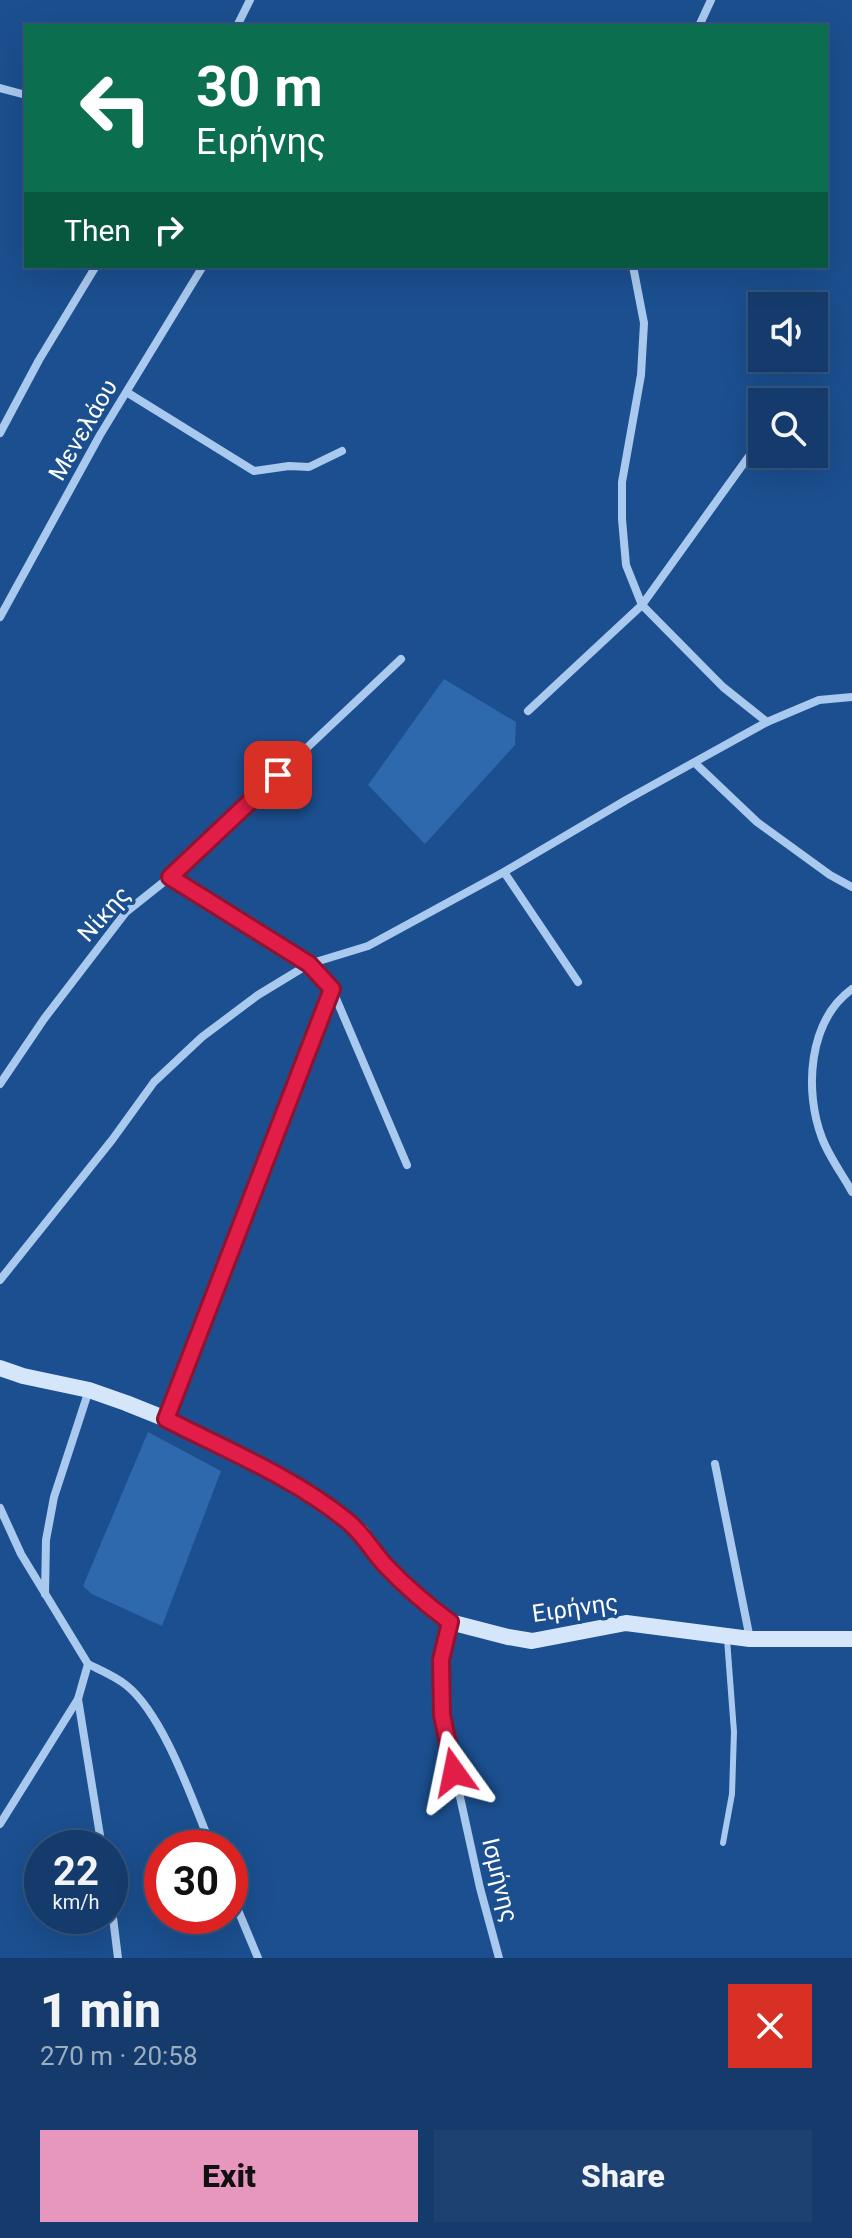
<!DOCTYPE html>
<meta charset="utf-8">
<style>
body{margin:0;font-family:Roboto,sans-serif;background:#1d4271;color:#f1f3f6;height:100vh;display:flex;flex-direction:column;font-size:30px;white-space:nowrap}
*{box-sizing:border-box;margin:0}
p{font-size:26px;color:#9dadc1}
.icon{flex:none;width:44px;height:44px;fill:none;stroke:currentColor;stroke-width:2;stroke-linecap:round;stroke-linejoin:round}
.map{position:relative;height:1958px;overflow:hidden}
.sheet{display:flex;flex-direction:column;background:#143b6b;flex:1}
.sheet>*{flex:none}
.hud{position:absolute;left:24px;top:24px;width:804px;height:244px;border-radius:0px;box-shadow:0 8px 32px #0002,0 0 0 2px #33557e;background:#0b6e4f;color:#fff;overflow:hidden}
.controls{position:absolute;left:748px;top:292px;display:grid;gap:16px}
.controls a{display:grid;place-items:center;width:80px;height:80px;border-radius:0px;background:#143b6b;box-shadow:0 8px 32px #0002,0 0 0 2px #33557e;font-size:40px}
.speed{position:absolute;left:24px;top:1830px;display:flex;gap:16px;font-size:40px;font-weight:700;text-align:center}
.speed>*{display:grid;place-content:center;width:104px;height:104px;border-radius:50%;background:#143b6b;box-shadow:0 8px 32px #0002,0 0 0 2px #33557e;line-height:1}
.speed small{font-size:20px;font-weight:400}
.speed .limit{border:12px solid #d22;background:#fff;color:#111}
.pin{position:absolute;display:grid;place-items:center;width:68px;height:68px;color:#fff;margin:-34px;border-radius:16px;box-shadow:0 4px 12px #0006}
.me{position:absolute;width:88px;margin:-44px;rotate:348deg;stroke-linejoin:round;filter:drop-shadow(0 0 6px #0008)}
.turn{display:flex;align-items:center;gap:28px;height:168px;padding:0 40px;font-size:36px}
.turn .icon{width:104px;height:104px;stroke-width:2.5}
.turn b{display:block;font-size:56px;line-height:68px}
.then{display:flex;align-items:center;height:76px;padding:0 40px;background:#0003;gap:16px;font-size:30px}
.round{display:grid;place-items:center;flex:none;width:84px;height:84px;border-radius:0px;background:#1d4271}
.overview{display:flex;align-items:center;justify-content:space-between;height:136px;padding:0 40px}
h1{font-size:48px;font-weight:800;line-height:60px}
.cta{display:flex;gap:16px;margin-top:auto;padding:16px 40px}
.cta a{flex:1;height:92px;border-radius:0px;background:#e797bd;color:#111;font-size:32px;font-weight:800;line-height:92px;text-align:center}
.cta a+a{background:#1d4271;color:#f1f3f6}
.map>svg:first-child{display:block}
.green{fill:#2e69ad}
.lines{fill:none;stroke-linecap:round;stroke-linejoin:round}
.lane{stroke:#a9c9ee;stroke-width:6}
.street{stroke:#a9c9ee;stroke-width:8}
.secondary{stroke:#d6e6fa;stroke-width:16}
.route-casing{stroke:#92132f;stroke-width:20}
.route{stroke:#e11d48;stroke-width:14}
.labels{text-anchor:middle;stroke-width:7;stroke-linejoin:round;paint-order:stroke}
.street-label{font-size:24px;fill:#fff;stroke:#1b4f8f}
</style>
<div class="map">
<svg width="852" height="1958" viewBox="0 0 852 1958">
<rect width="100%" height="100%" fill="#1b4f8f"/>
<g class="green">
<polygon points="444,679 516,722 515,745 425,844 368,785"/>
<polygon points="148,1432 221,1471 162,1626 92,1594 83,1586"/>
</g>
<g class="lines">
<polyline class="lane" points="723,1843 732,1794 734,1732 727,1639"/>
<g class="street">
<polyline points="237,26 250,0"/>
<polyline points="699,26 711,0"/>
<polyline points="0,88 26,95"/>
<polyline points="633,266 644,323 641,375 622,482 622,519 626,565 642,605 723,687 767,722"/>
<polyline points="128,393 254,471 289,466 309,467 342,451"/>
<polyline points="0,433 39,360 96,266"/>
<polyline points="0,617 100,435 203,266"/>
<polyline points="528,711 642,605 762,438"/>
<polyline points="695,763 757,822 830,875 852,887"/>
<polyline points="504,872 578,982"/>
<polyline points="170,877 309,964 332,989 407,1165"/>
<path d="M852,989C808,1021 804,1091 822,1138C829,1157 843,1175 852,1192"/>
<polyline points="0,1084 44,1019 126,912 170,877 401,659"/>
<polyline points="0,1280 112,1140 154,1082 202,1037 258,995 309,964 368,946 504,872 626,800 767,722 819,700 852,697"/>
<polyline points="166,1419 332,989"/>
<polyline points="715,1464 750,1639"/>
<polyline points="0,1508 21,1554 88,1664 78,1699 102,1848"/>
<polyline points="45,1594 46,1540 54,1497 89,1390"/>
<polyline points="450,1622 441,1660 442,1715 480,1888 499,1958"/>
<path d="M88,1664C100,1670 115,1676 126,1685C164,1715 193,1802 212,1848"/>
<polyline points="0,1824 78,1699"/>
<polyline points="230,1891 258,1958"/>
<polyline points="110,1893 118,1958"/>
</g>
<polyline class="secondary" points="0,1368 23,1376 89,1390 126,1403 166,1419 279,1476 328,1505 361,1532 383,1563 419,1599 450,1622 508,1637 532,1641 626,1623 750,1639 852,1639"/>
</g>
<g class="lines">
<g class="route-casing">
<path id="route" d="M278,775L170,877L309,964L332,989L166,1419C226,1450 293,1477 346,1520C363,1533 372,1551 386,1566C406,1587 427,1605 450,1622L441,1660L442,1715L454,1772"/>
</g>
<use href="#route" class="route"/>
</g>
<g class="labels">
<g class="street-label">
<text transform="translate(83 430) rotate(-60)" y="8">Μενελάου</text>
<text transform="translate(104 914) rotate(-48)" y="8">Νίκης</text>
<text transform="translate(575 1608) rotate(-8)" y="8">Ειρήνης</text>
<text transform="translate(500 1880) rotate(76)" y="8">Ισμήνης</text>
</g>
</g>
</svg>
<div class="controls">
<a><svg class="icon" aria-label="sound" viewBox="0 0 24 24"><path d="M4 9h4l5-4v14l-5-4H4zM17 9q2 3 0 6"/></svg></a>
<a><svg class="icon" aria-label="search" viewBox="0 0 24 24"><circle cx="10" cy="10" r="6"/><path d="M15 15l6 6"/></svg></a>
</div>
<div class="speed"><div>22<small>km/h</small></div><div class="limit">30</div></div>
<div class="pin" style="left:278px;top:775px;background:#d93025"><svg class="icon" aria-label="arrive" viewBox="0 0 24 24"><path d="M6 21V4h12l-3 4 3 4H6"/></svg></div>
<svg class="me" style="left:454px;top:1772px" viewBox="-20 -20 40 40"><path d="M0-17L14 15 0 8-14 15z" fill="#e11d48" stroke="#fff" stroke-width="4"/></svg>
<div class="hud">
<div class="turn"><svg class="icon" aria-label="left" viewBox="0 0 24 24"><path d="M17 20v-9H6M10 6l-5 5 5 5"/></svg><div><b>30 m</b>Ειρήνης</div></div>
<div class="then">Then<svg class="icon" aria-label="right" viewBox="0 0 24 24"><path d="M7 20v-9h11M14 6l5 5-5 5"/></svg></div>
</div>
</div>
<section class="sheet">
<div class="overview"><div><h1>1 min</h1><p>270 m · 20:58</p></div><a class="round" style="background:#d93025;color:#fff"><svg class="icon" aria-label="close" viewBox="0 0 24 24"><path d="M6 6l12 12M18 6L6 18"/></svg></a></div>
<div class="cta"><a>Exit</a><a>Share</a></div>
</section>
